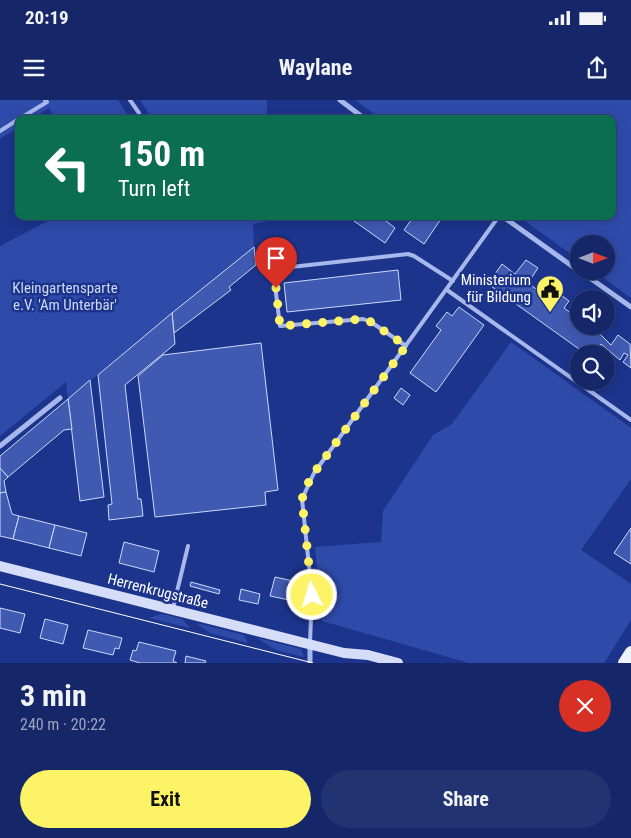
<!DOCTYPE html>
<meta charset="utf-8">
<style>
body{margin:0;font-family:"Roboto Condensed",sans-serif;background:#223371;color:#f1f3f6;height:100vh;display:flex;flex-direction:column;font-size:19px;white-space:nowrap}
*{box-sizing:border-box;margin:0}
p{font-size:16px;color:#9da5c0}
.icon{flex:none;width:28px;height:28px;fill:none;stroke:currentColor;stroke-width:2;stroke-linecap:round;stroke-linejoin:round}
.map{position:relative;height:563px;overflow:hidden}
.drawer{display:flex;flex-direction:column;background:#152769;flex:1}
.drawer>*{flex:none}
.top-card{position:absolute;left:15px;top:15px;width:601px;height:105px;border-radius:10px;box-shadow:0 2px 12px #0003,0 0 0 1px #34447d;background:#0b6e4f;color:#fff;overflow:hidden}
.needle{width:32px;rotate:90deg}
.fabs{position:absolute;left:570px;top:135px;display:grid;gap:10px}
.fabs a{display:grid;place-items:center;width:45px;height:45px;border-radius:50%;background:#152769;box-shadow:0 2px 12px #0003,0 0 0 1px #34447d;font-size:25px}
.pin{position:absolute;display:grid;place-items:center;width:42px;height:42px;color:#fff;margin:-51px -21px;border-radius:50% 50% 50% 0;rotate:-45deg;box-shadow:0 0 5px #0007}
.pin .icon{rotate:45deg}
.me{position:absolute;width:55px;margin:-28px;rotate:355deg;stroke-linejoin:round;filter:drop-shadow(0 0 4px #0008)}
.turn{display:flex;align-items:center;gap:18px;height:105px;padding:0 20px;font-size:22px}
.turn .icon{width:65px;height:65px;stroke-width:2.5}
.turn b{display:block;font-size:35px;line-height:42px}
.round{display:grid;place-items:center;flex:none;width:52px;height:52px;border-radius:26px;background:#223371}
.overview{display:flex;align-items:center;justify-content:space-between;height:85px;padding:0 20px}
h1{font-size:30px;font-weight:700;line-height:38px}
.primary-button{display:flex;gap:10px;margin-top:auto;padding:10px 20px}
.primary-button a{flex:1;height:58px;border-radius:30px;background:#fdf366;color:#111;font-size:20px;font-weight:700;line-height:58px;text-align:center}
.primary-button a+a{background:#223371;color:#f1f3f6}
.status{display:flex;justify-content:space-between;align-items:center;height:35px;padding:0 25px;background:#152769;direction:ltr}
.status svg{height:14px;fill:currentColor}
header{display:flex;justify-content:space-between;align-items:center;height:65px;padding:0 20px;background:#152769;font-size:22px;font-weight:700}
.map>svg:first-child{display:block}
.green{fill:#2f4baa}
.building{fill:#405ab2;stroke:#ced8f9}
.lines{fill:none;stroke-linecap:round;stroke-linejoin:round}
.lane{stroke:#a8b8ed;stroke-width:4}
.street{stroke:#a8b8ed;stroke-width:5}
.secondary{stroke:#d5ddf9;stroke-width:10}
.primary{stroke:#eff1ff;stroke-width:12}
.tram{stroke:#fff;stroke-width:1}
.route{stroke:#fdf366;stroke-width:9;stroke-dasharray:0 16.2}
.labels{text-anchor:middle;stroke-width:5;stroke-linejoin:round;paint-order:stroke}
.poi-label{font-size:15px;fill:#fff;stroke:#1c348c;text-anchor:end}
.park-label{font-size:15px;fill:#ced8f9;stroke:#1c348c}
.street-label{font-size:15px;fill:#fff;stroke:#1c348c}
</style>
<div class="status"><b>20:19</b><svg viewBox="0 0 49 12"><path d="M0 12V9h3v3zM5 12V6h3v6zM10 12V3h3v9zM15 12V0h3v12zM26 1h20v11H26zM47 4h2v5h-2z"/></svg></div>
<header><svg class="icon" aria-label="menu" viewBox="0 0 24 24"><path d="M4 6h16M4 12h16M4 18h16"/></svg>Waylane<svg class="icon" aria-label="share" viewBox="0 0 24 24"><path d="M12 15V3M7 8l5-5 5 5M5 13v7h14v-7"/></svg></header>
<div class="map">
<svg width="631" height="563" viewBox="0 0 631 563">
<rect width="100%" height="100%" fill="#1c348c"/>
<g class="green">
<polygon points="0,0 118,0 130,19 55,19 49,8 32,19 19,19 19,27 0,39"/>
<polygon points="140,0 267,0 267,19 142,19 149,14"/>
<polygon points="355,0 631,0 631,198 594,171 606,171 606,144 579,144 579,160 518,116 612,116 612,19 381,19"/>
<polygon points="53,116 268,116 268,121 253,124 254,147 68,299 66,282 0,336 0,146 46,122"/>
<polygon points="511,242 631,328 631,379 581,450 631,484 631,520 604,563 469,563 322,521 315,447 381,442 383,411 433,335 452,324"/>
<polygon points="162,514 182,519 190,528 149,518"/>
<polygon points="196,523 244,535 248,543 210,533"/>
<polygon points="257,538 301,549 304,557 276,550"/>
</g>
<g class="building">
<polygon points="347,116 380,116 395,128 385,143"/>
<polygon points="414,116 443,116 424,144 404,130"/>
<polygon points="254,147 256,165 229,187 231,190 174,233 172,213"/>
<polygon points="526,160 538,168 528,183 551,200 557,192 569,201 564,208 579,219 579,226 605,226 600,234 611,245 618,235 630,244 631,268 623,262 628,255 624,253 620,260 601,244 594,254 586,254 488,184 502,164 515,174"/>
<polygon points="398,170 401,200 287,212 284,183"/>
<polygon points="459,207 484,225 436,292 410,273 441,230 436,226 447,212 452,216"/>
<polygon points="172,213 175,244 125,285 138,399 141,399 143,416 109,420 108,405 112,404 98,275"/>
<polygon points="261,243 278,390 265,392 266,405 155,417 138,276 163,255"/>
<polygon points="90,280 104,397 80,401 68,299"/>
<polygon points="401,288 410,295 403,305 394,298"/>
<polygon points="68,299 72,329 64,330 8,377 0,368 0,356"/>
<polygon points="0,368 8,377 4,381 6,392 0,393"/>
<polygon points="6,392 12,414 19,416 13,439 0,436 0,393"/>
<polygon points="19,416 55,425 49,448 13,439"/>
<polygon points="55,425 87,433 81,456 49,448"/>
<polygon points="631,428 631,464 614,453"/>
<polygon points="124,442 159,451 154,472 119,463"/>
<polygon points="275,477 293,481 289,500 270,496"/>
<polygon points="191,482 220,490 219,494 190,486"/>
<polygon points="241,489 260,494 258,504 239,500"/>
<polygon points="0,508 25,514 20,533 0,528"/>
<polygon points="45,519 68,525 63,544 40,538"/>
<polygon points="88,530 122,538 119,549 115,548 113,555 83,548"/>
<polygon points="139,542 176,551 173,561 177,563 140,563 130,560 133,550 136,551"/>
<polygon points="186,556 206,561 205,563 185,563"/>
</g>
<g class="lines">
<g class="lane">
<polyline points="130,0 139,13"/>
<polyline points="19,19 47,2 45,0"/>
<polyline points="0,31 19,19"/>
<polyline points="447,190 631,320"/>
<polyline points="406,246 371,222 363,219 280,226 273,169 408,154 414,156 453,181"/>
<polyline points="173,508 188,446"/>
<polyline points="310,542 312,495 302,399 314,373 499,116"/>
</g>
<g class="street">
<polyline points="340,0 365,19"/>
<polyline points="502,116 579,171"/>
<polyline points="580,171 631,207"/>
<polyline points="0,346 60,298"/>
<polyline points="310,545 310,563"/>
</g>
<polyline class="secondary" points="0,466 344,553 368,555 398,563"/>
<polyline class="primary" points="624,563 631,552"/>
<polyline class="tram" points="0,484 313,563"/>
</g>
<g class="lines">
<polyline class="route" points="276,188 280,226 363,219 371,222 406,246 314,373 307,385 302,399 312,495"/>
</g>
<defs>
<g id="civic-pin" transform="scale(1.4375)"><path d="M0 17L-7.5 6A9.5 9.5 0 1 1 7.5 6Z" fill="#fdf366" stroke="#1c348c"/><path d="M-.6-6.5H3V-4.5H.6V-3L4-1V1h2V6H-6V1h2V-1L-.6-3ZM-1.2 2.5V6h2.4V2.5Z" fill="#111"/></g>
</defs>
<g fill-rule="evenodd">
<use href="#civic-pin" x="550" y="189"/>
</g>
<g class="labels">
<g class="poi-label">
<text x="531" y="185">Ministerium<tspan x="531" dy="17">für Bildung</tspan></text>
</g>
<g class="park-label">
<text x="65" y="193">Kleingartensparte<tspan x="65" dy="17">e.V. 'Am Unterbär'</tspan></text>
</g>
<g class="street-label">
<text transform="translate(158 491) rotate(14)" y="5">Herrenkrugstraße</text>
</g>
</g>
</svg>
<div class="fabs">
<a><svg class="needle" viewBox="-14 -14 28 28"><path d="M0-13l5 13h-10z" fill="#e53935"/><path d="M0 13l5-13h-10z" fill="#9da5c0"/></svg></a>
<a><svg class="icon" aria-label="sound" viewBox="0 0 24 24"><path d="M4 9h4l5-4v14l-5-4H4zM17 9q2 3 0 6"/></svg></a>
<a><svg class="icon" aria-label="search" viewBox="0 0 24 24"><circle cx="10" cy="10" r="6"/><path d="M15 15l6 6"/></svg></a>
</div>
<div class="pin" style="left:276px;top:188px;background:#d93025"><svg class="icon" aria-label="arrive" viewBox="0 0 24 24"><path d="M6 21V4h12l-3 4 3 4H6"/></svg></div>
<svg class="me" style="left:312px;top:495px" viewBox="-20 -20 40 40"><circle r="17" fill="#fdf366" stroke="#fff" stroke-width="3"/><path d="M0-11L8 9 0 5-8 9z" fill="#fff"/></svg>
<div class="top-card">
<div class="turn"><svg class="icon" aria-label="left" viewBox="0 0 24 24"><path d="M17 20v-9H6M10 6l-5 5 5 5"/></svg><div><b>150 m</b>Turn left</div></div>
</div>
</div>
<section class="drawer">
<div class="overview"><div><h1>3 min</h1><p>240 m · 20:22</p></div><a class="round" style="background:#d93025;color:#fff"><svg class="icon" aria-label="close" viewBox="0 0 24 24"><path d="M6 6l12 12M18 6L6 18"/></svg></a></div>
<div class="primary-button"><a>Exit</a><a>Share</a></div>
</section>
